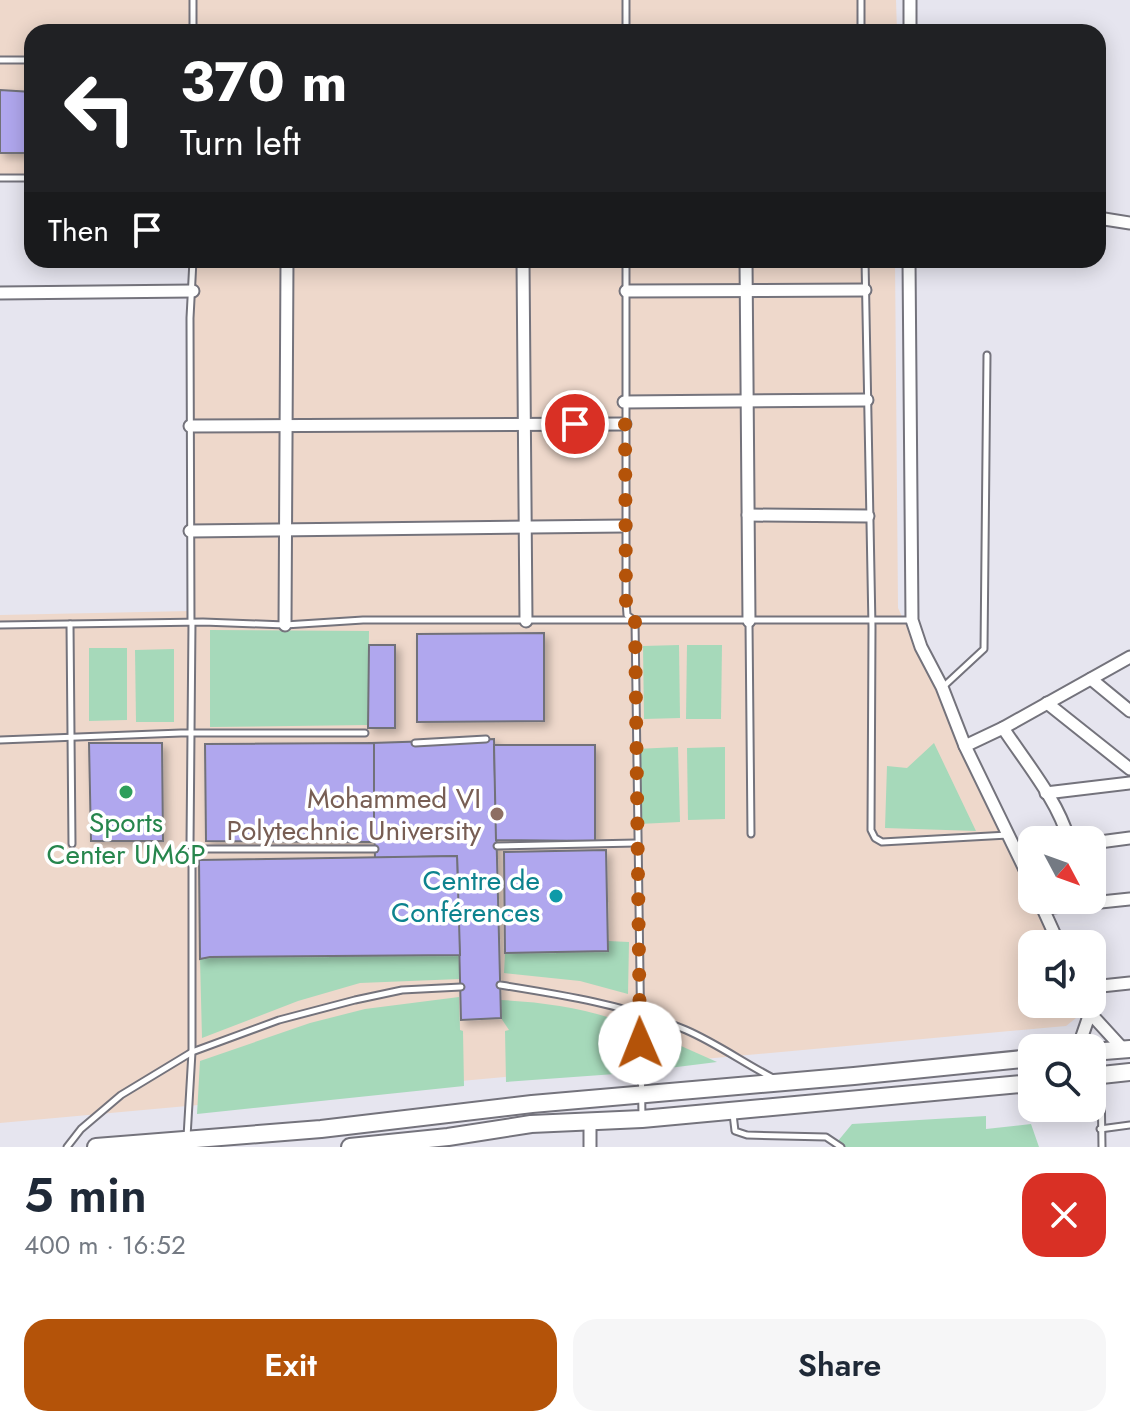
<!DOCTYPE html>
<meta charset="utf-8">
<style>
body{margin:0;font-family:Jost,sans-serif;background:#f6f6f7;color:#1f2937;height:100vh;display:flex;flex-direction:column;font-size:30px;white-space:nowrap}
*{box-sizing:border-box;margin:0}
p{font-size:26px;color:#747a83}
.icon{flex:none;width:44px;height:44px;fill:none;stroke:currentColor;stroke-width:2;stroke-linecap:round;stroke-linejoin:round}
.map{position:relative;height:1147px;overflow:hidden}
.details{display:flex;flex-direction:column;background:#fff;flex:1}
.details>*{flex:none}
.hud{position:absolute;left:24px;top:24px;width:1082px;height:244px;border-radius:24px;box-shadow:0 4px 20px #0003;background:#202124;color:#fff;overflow:hidden}
.needle{width:52px;rotate:131deg}
.fabs{position:absolute;left:1018px;top:826px;display:grid;gap:16px}
.fabs a{display:grid;place-items:center;width:88px;height:88px;border-radius:16px;background:#fff;box-shadow:0 4px 20px #0003;font-size:40px}
.pin{position:absolute;display:grid;place-items:center;width:68px;height:68px;color:#fff;margin:-34px;border:4px solid #fff;border-radius:50%;box-shadow:0 2px 8px #0007}
.me{position:absolute;width:88px;margin:-44px;rotate:359deg;stroke-linejoin:round;filter:drop-shadow(0 0 6px #0008)}
.turn{display:flex;align-items:center;gap:28px;height:168px;padding:0 24px;font-size:36px}
.turn .icon{width:104px;height:104px;stroke-width:2.5}
.turn b{display:block;font-size:56px;line-height:68px}
.then{display:flex;align-items:center;height:76px;padding:0 24px;background:#0003;gap:16px;font-size:30px}
.round{display:grid;place-items:center;flex:none;width:84px;height:84px;border-radius:24px;background:#f6f6f7}
.overview{display:flex;align-items:center;justify-content:space-between;height:136px;padding:0 24px}
h1{font-size:48px;font-weight:600;line-height:60px}
.cta{display:flex;gap:16px;margin-top:auto;padding:16px 24px}
.cta a{flex:1;height:92px;border-radius:24px;background:#b45309;color:#fff;font-size:32px;font-weight:600;line-height:92px;text-align:center}
.cta a+a{background:#f6f6f7;color:#1f2937}
.map>svg:first-child{display:block}
.education{fill:#eed8cb}
.green{fill:#a6d9ba}
.building{fill:#b0a7ee;stroke:#717179;stroke-width:2;filter:url(#shadow)}
.lines{fill:none;stroke-linecap:round;stroke-linejoin:round}
.lane-casing{stroke:#74737c;stroke-width:9}
.street-casing{stroke:#74737c;stroke-width:15}
.secondary-casing{stroke:#74737c;stroke-width:20}
.lane{stroke:#fff;stroke-width:5}
.street{stroke:#fff;stroke-width:11}
.secondary{stroke:#fff;stroke-width:16}
.route{stroke:#b45309;stroke-width:14;stroke-dasharray:0 25.2}
.leisure-dot{fill:#2e9e5b;stroke:#fff;stroke-width:3}
.education-dot{fill:#8d6e63;stroke:#fff;stroke-width:3}
.culture-dot{fill:#0f9aa8;stroke:#fff;stroke-width:3}
.labels{text-anchor:middle;stroke-width:7;stroke-linejoin:round;paint-order:stroke}
.education-label{font-size:28px;fill:#785e54;stroke:#fff;text-anchor:end}
.leisure-label{font-size:28px;fill:#27864d;stroke:#fff}
.culture-label{font-size:28px;fill:#0d838f;stroke:#fff;text-anchor:end}
</style>
<div class="map">
<svg width="1130" height="1147" viewBox="0 0 1130 1147">
<defs>
<filter id="shadow"><feDropShadow dx="4.5" dy="4.5" stdDeviation="4" flood-color="#0004"/></filter>
</defs>
<rect width="100%" height="100%" fill="#e6e5ef"/>
<g class="education">
<polygon points="0,0 896,0 897,32 32,32 32,179 0,179"/>
<polygon points="188,260 895,260 898,608 1032,900 1055,944 1032,944 1032,1004 1083,1004 1086,1010 1066,1026 0,1123 0,615 190,611"/>
</g>
<g class="green">
<polygon points="210,630 369,631 368,725 210,727"/>
<polygon points="679,645 680,718 644,719 643,646"/>
<polygon points="687,645 722,645 721,719 686,719"/>
<polygon points="89,648 127,648 127,720 89,721"/>
<polygon points="174,649 174,722 136,722 135,650"/>
<polygon points="934,743 976,831 885,828 887,766 907,768"/>
<polygon points="678,747 680,822 639,824 636,749"/>
<polygon points="725,747 725,819 688,820 687,748"/>
<polygon points="608,941 629,942 628,994 580,981 504,973 505,953 607,951"/>
<polygon points="460,955 460,979 360,983 298,1001 202,1038 200,959 210,957"/>
<polygon points="459,997 460,1030 463,1031 464,1086 197,1114 200,1061 310,1023 365,1009"/>
<path d="M501,1000C541,1002 578,1007 617,1020L615,1074L506,1082L505,1031L509,1030L501,1018Z"/>
<polygon points="636,1026 717,1062 637,1072"/>
<polygon points="986,1116 986,1129 1031,1124 1039,1147 833,1147 852,1124"/>
</g>
<g class="building">
<polygon points="0,90 32,92 32,153 0,153"/>
<polygon points="544,633 544,721 417,722 417,634"/>
<polygon points="369,645 395,645 395,728 368,728"/>
<polygon points="494,739 501,1018 461,1020 457,856 375,858 372,743"/>
<polygon points="89,743 162,743 163,841 91,841"/>
<polygon points="374,743 374,842 206,841 205,744"/>
<polygon points="494,745 595,745 595,841 496,840"/>
<polygon points="606,850 608,951 505,953 504,852"/>
<polygon points="457,856 460,955 210,957 200,959 199,860"/>
</g>
<g class="lines">
<g class="lane-casing">
<g id="lane">
<polyline points="861,0 861,32"/>
<polyline points="193,32 193,0"/>
<polyline points="626,32 626,0"/>
<polyline points="0,60 32,60"/>
<polyline points="0,178 32,178"/>
<polyline points="626,260 626,601 627,615 635,621 642,1118"/>
<polyline points="865,260 872,627 871,830 875,838 882,842 1008,835"/>
<polyline points="191,622 190,318 193,260"/>
<polyline points="749,623 751,834"/>
<polyline points="70,624 72,844"/>
<polyline points="0,625 203,622 285,625 363,620 911,620"/>
<polyline points="943,687 984,649 987,355"/>
<polyline points="0,740 181,733 365,733"/>
<polyline points="415,743 486,739"/>
<polyline points="497,846 636,843"/>
<polyline points="192,849 375,849"/>
<path d="M500,985C563,995 627,1005 686,1030C716,1043 744,1063 773,1078"/>
<polyline points="1101,1080 1102,1147"/>
<polyline points="733,1114 735,1131 747,1135 826,1137 841,1147"/>
<polyline points="1100,1129 1130,1125"/>
<polyline points="187,1137 192,1052 192,849 190,845 192,622"/>
<polyline points="67,1147 81,1129 121,1095 192,1052 279,1020 355,1000 402,990 461,987"/>
</g>
</g>
<g class="street-casing">
<g id="street">
<polyline points="910,32 910,0"/>
<polyline points="1098,218 1130,223"/>
<polyline points="523,260 526,621"/>
<polyline points="746,260 749,621"/>
<polyline points="909,260 912,620 921,647 942,687 965,746 1032,884"/>
<polyline points="626,291 865,290"/>
<polyline points="0,293 193,291"/>
<polyline points="624,402 867,400"/>
<polyline points="190,426 625,424"/>
<polyline points="748,515 868,516"/>
<polyline points="190,531 625,526"/>
<polyline points="285,625 287,260"/>
<polyline points="1091,679 1130,711"/>
<polyline points="1047,703 1130,769"/>
<path d="M1003,728C1026,763 1057,799 1069,840"/>
<polyline points="965,746 1003,728 1130,657"/>
<polyline points="1046,793 1130,783"/>
<polyline points="1092,843 1130,838"/>
<polyline points="1039,900 1059,944"/>
<polyline points="1043,908 1130,899"/>
<polyline points="1092,987 1130,983"/>
<polyline points="1086,1004 1090,1013 1123,1049"/>
<polyline points="1078,1048 1090,1013"/>
<polyline points="590,1121 590,1147"/>
</g>
</g>
<g class="secondary-casing">
<g id="secondary">
<polyline points="1092,1052 1130,1049"/>
<polyline points="1092,1076 1130,1072"/>
<polyline points="96,1147 321,1129 532,1104 854,1076 1032,1058"/>
<polyline points="350,1147 448,1137 531,1124 642,1119 1032,1083"/>
</g>
</g>
<use href="#lane" class="lane"/>
<use href="#street" class="street"/>
<use href="#secondary" class="secondary"/>
</g>
<g class="lines">
<polyline class="route" points="575,424 625,424 626,601 627,615 635,621 640,1043"/>
</g>
<circle class="leisure-dot" cx="126" cy="792" r="8"/>
<circle class="education-dot" cx="497" cy="814" r="8"/>
<circle class="culture-dot" cx="556" cy="896" r="8"/>
<g class="labels">
<g class="education-label">
<text x="481" y="808">Mohammed VI<tspan x="481" dy="32">Polytechnic University</tspan></text>
</g>
<g class="leisure-label">
<text x="126" y="832">Sports<tspan x="126" dy="32">Center UM6P</tspan></text>
</g>
<g class="culture-label">
<text x="540" y="890">Centre de<tspan x="540" dy="32">Conférences</tspan></text>
</g>
</g>
</svg>
<div class="fabs">
<a><svg class="needle" viewBox="-14 -14 28 28"><path d="M0-13l5 13h-10z" fill="#e53935"/><path d="M0 13l5-13h-10z" fill="#747a83"/></svg></a>
<a><svg class="icon" aria-label="sound" viewBox="0 0 24 24"><path d="M4 9h4l5-4v14l-5-4H4zM17 9q2 3 0 6"/></svg></a>
<a><svg class="icon" aria-label="search" viewBox="0 0 24 24"><circle cx="10" cy="10" r="6"/><path d="M15 15l6 6"/></svg></a>
</div>
<div class="pin" style="left:575px;top:424px;background:#d93025"><svg class="icon" aria-label="arrive" viewBox="0 0 24 24"><path d="M6 21V4h12l-3 4 3 4H6"/></svg></div>
<svg class="me" style="left:640px;top:1043px" viewBox="-20 -20 40 40"><circle r="19" fill="#fff"/><path d="M0-13L10 11 0 6-10 11z" fill="#b45309"/></svg>
<div class="hud">
<div class="turn"><svg class="icon" aria-label="left" viewBox="0 0 24 24"><path d="M17 20v-9H6M10 6l-5 5 5 5"/></svg><div><b>370 m</b>Turn left</div></div>
<div class="then">Then<svg class="icon" aria-label="arrive" viewBox="0 0 24 24"><path d="M6 21V4h12l-3 4 3 4H6"/></svg></div>
</div>
</div>
<section class="details">
<div class="overview"><div><h1>5 min</h1><p>400 m · 16:52</p></div><a class="round" style="background:#d93025;color:#fff"><svg class="icon" aria-label="close" viewBox="0 0 24 24"><path d="M6 6l12 12M18 6L6 18"/></svg></a></div>
<div class="cta"><a>Exit</a><a>Share</a></div>
</section>
